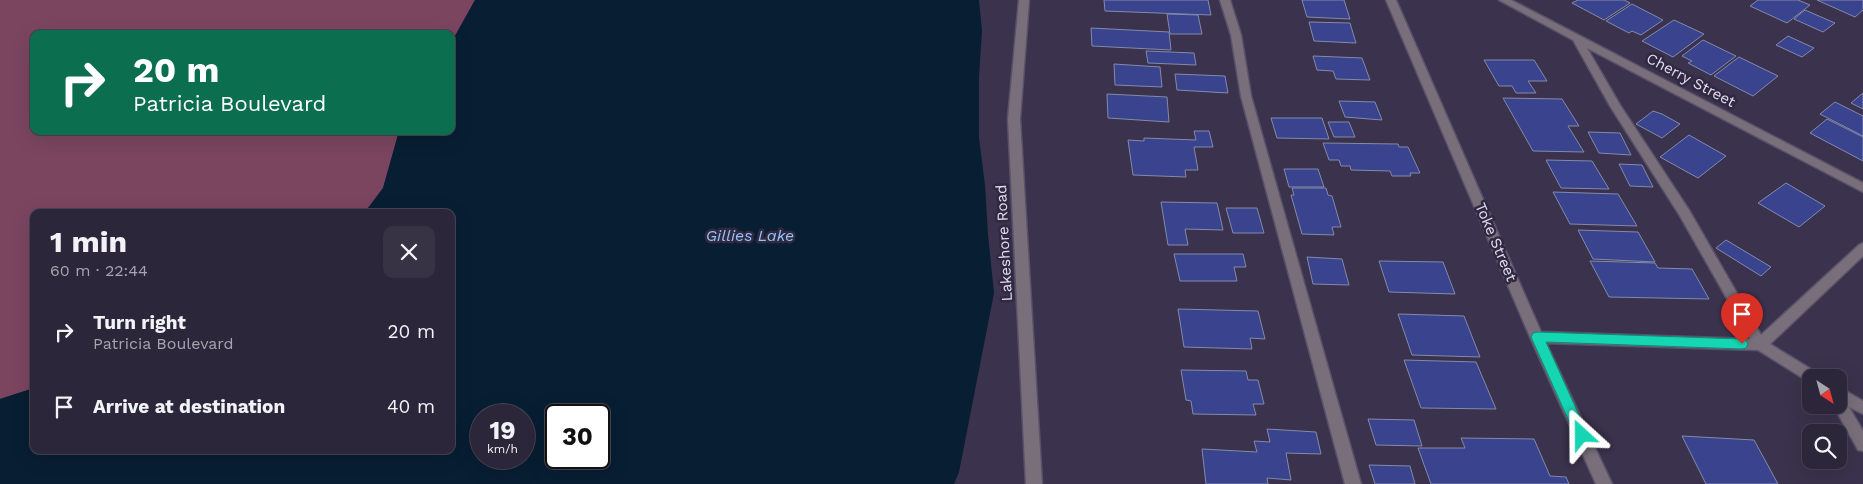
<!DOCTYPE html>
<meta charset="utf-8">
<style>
body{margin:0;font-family:"Work Sans",sans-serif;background:#383245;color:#f1f3f6;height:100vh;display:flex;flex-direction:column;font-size:19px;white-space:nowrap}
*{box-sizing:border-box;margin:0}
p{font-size:16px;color:#a6a5af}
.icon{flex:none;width:28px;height:28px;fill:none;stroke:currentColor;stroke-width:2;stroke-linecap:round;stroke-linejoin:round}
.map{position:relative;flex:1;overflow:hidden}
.details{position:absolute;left:30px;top:209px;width:425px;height:245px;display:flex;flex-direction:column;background:#2c263a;border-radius:10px;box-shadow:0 5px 20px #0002,0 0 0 1px #484354}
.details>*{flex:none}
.banner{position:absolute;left:30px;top:30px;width:425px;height:105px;border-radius:10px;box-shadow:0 5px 20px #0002,0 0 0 1px #484354;background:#0b6e4f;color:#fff;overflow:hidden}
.needle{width:32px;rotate:144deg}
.buttons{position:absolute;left:1802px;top:369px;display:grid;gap:10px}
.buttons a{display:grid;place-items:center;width:45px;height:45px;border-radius:10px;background:#2c263a;box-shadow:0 5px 20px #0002,0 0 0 1px #484354;font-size:25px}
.speed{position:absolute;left:470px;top:404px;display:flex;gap:10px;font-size:25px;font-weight:700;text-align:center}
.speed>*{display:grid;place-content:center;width:65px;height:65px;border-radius:50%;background:#2c263a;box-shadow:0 5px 20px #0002,0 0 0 1px #484354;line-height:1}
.speed small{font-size:12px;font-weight:400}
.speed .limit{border:2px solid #111;border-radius:8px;background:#fff;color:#111}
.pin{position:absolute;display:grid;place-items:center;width:42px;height:42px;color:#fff;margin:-51px -21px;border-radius:50% 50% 50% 0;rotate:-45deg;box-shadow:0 0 5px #0007}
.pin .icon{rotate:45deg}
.me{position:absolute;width:55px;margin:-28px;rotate:336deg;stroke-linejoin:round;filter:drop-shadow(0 0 4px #0008)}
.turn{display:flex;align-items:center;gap:18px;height:105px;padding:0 20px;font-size:22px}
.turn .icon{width:65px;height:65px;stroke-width:2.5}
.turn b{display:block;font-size:35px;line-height:42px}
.round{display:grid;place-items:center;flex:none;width:52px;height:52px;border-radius:10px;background:#383245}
.head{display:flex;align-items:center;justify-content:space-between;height:85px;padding:0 20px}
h1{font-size:30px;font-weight:700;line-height:38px}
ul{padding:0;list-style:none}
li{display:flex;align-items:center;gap:15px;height:75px;padding:0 20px}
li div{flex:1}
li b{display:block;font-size:19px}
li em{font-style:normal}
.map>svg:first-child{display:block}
.green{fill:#7b4560}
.water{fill:#081e32;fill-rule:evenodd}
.building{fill:#3a438d;stroke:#838aa9}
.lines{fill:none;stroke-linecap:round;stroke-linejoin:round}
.minor-casing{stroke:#59516a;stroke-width:3}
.minor{fill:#796f7a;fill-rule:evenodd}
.route{fill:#16d5b3;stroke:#0e8a74}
.labels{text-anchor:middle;stroke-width:5;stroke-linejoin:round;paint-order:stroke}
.street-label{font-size:15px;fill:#e2ddee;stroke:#312842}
.water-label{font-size:16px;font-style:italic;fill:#92c4f8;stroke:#312842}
</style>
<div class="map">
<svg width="1863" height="484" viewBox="0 0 1863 484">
<rect width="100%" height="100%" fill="#3b324d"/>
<polygon class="green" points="0,0 475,0 451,43 451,34 34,34 34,131 399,131 383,188 365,212 34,212 34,388 0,399"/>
<path class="water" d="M475,0H979L982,31L979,76V138L985,185L988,235L994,293L959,472L954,484H0V399L34,388V450H451V212H365L383,188L399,131H451V43ZM481,415H524V458H481ZM556,415H599V458H556Z"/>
<g class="building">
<polygon points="1104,0 1208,0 1211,15 1105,11"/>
<polygon points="1302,0 1344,0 1350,19 1307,17"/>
<polygon points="1578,0 1624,0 1630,3 1604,20 1572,3"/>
<polygon points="1758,0 1798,0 1810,5 1787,23 1750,6"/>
<polygon points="1817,0 1863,0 1863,10 1855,17"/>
<polygon points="1632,4 1663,20 1641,35 1632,31 1629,33 1606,21"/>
<polygon points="1805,10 1835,23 1823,32 1794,19"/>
<polygon points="1167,14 1198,15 1202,34 1170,34"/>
<polygon points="1674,20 1704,34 1673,57 1642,41"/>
<polygon points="1309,22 1350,23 1356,43 1314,41"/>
<polygon points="1091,28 1169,32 1171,50 1092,46"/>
<polygon points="1788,36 1814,48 1802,57 1776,45"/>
<polygon points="1703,40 1736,56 1711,75 1688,63 1692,61 1682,56"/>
<polygon points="1146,51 1194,53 1196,65 1148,63"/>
<polygon points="1313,56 1362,58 1370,80 1336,79 1333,71 1317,70"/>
<polygon points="1739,57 1778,76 1753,96 1714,76"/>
<polygon points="1484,60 1534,60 1547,81 1528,81 1536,93 1516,93 1512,86 1499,86"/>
<polygon points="1114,64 1160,67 1162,87 1115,85"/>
<polygon points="1175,74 1225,76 1228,93 1177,90"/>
<polygon points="1863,93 1863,109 1851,103"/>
<polygon points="1107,94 1167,97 1169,122 1108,118"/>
<polygon points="1503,98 1562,99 1579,126 1568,126 1584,152 1533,151"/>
<polygon points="1339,101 1375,102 1382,120 1345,117"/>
<polygon points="1835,102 1863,116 1863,136 1820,114"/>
<polygon points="1653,111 1662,114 1680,124 1662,138 1636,124"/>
<polygon points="1271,118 1322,118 1329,139 1277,138"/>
<polygon points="1827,119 1863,137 1863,161 1810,133"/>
<polygon points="1328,122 1349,122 1355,137 1334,137"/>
<polygon points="1194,131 1209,131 1213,147 1194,147 1198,170 1185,170 1186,177 1133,175 1128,140 1144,141 1144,138 1196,140"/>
<polygon points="1588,132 1620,133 1631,155 1599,153"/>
<polygon points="1689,135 1726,156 1698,178 1660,157"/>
<polygon points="1323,143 1398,144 1399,147 1408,147 1420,173 1410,173 1411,176 1392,176 1390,171 1351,170 1350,166 1341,166 1339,160 1329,160"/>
<polygon points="1546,160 1592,161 1609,189 1561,188"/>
<polygon points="1619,164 1642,165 1653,187 1630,186"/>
<polygon points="1284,169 1318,169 1324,187 1289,187"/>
<polygon points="1786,183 1825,206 1799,227 1758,203"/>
<polygon points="1292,188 1326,188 1328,195 1332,196 1341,227 1332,227 1334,235 1302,234 1291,195 1294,195"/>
<polygon points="1553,192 1618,194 1637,226 1570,224"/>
<polygon points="1161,202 1217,203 1223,230 1185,229 1188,245 1168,245"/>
<polygon points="1226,208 1257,208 1264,233 1233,233"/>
<polygon points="1578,230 1638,232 1655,262 1593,259"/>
<polygon points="1726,240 1771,267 1761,276 1716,248"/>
<polygon points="1174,254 1243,254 1246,267 1234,267 1237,281 1180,281"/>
<polygon points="1307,257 1342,259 1349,285 1313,284"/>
<polygon points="1379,261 1443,262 1455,294 1389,292"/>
<polygon points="1590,261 1655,263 1658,268 1692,269 1709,299 1609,297"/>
<polygon points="1178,309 1258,311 1265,339 1250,338 1252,349 1184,347"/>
<polygon points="1398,314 1464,316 1480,357 1412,355"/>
<polygon points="1404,360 1476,362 1496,409 1421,408"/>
<polygon points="1181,370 1246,371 1248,380 1258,380 1264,404 1253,404 1256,415 1193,414 1191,401 1186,400"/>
<polygon points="1368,419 1414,420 1422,446 1376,445"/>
<polygon points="1267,429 1316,432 1321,454 1286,453 1291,480 1267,478 1268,484 1206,484 1202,449 1257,452 1254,441 1270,442"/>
<polygon points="1682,436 1754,440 1778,484 1706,484"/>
<polygon points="1461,438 1534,439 1550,476 1566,477 1569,484 1431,484 1418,448 1465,448"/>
<polygon points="1369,465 1410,466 1415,484 1375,484"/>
</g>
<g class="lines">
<g class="minor-casing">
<g id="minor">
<polygon points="1019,0 1029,0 1020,119 1042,484 1026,484 1008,119"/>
<polygon points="1220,0 1230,0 1241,35 1251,96 1361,484 1345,484 1241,96 1231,35"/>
<polygon points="1386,0 1396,0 1541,332 1750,339 1680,216 1610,106 1573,40 1499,0 1511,0 1863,183 1863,192 1587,48 1620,105 1689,210 1761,335 1859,245 1863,243 1863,256 1770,344 1819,374 1821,378 1811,378 1811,383 1809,382 1758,350 1546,343 1612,484 1596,484 1530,337"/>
<polygon points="1839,387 1863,401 1863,414 1849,407 1863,431 1863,451 1858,450 1833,405 1839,405"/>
</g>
</g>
<use href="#minor" class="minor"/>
</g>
<polygon class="route" points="1538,332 1742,339 1746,340 1748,344 1746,348 1742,349 1546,342 1588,435 1586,439 1582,441 1577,439 1531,337 1533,333"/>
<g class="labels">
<g class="street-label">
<text transform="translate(1691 80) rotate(28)" y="5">Cherry Street</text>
<text transform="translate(1496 242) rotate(67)" y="5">Toke Street</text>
<text transform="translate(1004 243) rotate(-93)" y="5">Lakeshore Road</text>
</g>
<g class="water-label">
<text x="750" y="241">Gillies Lake</text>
</g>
</g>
</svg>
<div class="buttons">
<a><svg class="needle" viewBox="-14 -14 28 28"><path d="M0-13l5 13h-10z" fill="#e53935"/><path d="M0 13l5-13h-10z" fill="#a6a5af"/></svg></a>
<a><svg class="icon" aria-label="search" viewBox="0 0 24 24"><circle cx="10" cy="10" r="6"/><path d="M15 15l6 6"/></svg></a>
</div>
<div class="speed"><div>19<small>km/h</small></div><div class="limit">30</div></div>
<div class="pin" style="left:1742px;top:344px;background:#d93025"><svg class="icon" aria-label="arrive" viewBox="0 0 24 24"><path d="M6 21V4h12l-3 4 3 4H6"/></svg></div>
<svg class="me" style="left:1582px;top:435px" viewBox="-20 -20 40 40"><path d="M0-17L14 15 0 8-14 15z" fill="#16d5b3" stroke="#fff" stroke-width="4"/></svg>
<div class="banner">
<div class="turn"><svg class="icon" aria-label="right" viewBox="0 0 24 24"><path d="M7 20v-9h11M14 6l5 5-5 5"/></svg><div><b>20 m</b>Patricia Boulevard</div></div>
</div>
<section class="details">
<div class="head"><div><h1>1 min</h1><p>60 m · 22:44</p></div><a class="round"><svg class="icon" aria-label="close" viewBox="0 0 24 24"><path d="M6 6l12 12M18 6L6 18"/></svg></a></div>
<ul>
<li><svg class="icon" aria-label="right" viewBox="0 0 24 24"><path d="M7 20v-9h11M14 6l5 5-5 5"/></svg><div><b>Turn right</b><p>Patricia Boulevard</p></div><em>20 m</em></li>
<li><svg class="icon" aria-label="arrive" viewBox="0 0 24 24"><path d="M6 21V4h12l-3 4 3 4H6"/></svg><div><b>Arrive at destination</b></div><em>40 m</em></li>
</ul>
</section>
</div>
